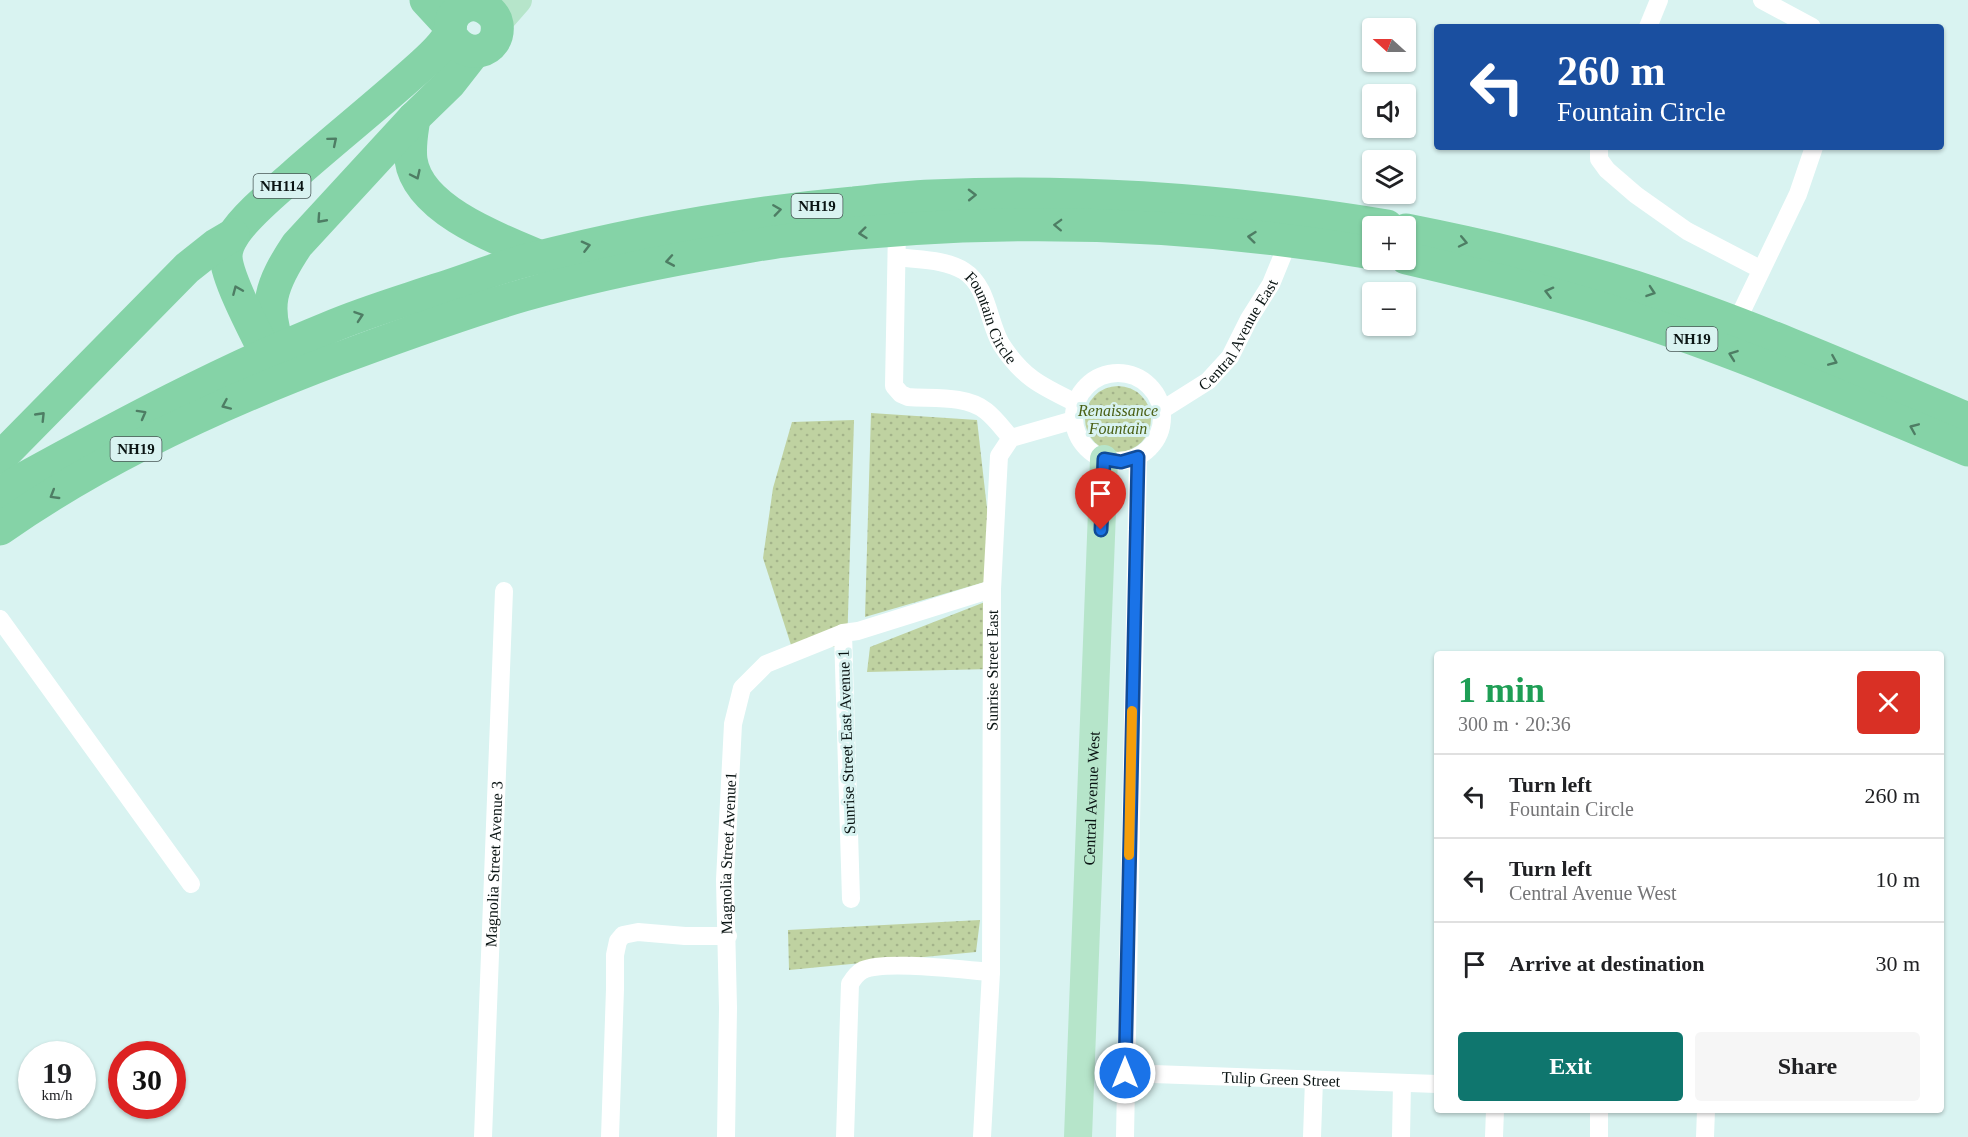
<!DOCTYPE html>
<meta charset="utf-8">
<style>
body{margin:0;font-family:Georgia,serif;background:#f6f6f6;color:#202124;height:100vh;display:flex;flex-direction:column;font-size:22px;white-space:nowrap}
*{box-sizing:border-box;margin:0}
p{font-size:20px;color:#757577}
.icon{flex:none;width:33px;height:33px;fill:none;stroke:currentColor;stroke-width:2;stroke-linecap:round;stroke-linejoin:round}
.map{position:relative;flex:1;overflow:hidden}
.panel{position:absolute;left:1434px;top:651px;width:510px;height:462px;display:flex;flex-direction:column;background:#fff;border-radius:6px;box-shadow:0 2px 4px #0004}
.panel>*{flex:none}
.guide{position:absolute;left:1434px;top:24px;width:510px;height:126px;border-radius:6px;box-shadow:0 2px 4px #0004;background:#1a4fa0;color:#fff;overflow:hidden}
.needle{width:39px;rotate:291deg}
.buttons{position:absolute;left:1362px;top:18px;display:grid;gap:12px}
.buttons a{display:grid;place-items:center;width:54px;height:54px;border-radius:6px;background:#fff;box-shadow:0 2px 4px #0004;font-size:30px}
.speed{position:absolute;left:18px;top:1041px;display:flex;gap:12px;font-size:30px;font-weight:700;text-align:center}
.speed>*{display:grid;place-content:center;width:78px;height:78px;border-radius:50%;background:#fff;box-shadow:0 2px 4px #0004;line-height:1}
.speed small{font-size:15px;font-weight:400}
.speed .limit{border:9px solid #d22;background:#fff;color:#111}
.pin{position:absolute;display:grid;place-items:center;width:51px;height:51px;color:#fff;margin:-62px -26px;border-radius:50% 50% 50% 0;rotate:-45deg;box-shadow:0 0 6px #0007}
.pin .icon{rotate:45deg}
.me{position:absolute;width:66px;margin:-33px;rotate:0deg;stroke-linejoin:round;filter:drop-shadow(0 0 4px #0008)}
.turn{display:flex;align-items:center;gap:21px;height:126px;padding:0 24px;font-size:27px}
.turn .icon{width:78px;height:78px;stroke-width:2.5}
.turn b{display:block;font-size:42px;line-height:51px}
.round{display:grid;place-items:center;flex:none;width:63px;height:63px;border-radius:6px;background:#f6f6f6}
.overview{display:flex;align-items:center;justify-content:space-between;height:102px;padding:0 24px}
h1{font-size:36px;font-weight:700;line-height:45px;color:#1e9e55}
.button{display:flex;gap:12px;margin-top:auto;padding:12px 24px}
.button a{flex:1;height:69px;border-radius:6px;background:#0f766e;color:#fff;font-size:24px;font-weight:700;line-height:69px;text-align:center}
.button a+a{background:#f6f6f6;color:#202124}
ul{padding:0;list-style:none}
li{display:flex;align-items:center;gap:18px;height:84px;padding:0 24px;border-top:2px solid #e0e0e0}
li div{flex:1}
li b{display:block;font-size:22px}
li em{font-style:normal}
.map>svg:first-child{display:block}
.park{fill:url(#park-dots)}
.lines{fill:none;stroke-linecap:round;stroke-linejoin:round}
.street{stroke:#fff;stroke-width:18}
.primary{stroke:#b6e5ca;stroke-width:28}
.highway{stroke:#85d3a7;stroke-width:33}
.oneway{stroke:#4e7d64}
.route-casing{stroke:#114b97;stroke-width:15}
.route{stroke:#1a73e8;stroke-width:10}
.slow{stroke:#f59e0b;stroke-width:10}
.labels{text-anchor:middle;stroke-width:6;stroke-linejoin:round;paint-order:stroke}
.shield{fill:#d9f3f1;stroke:#485756;stroke-width:1.5}
.shield-label{font-size:15px;font-weight:bold;fill:#0a1413}
.street-label{font-size:16px;fill:#0a1413;stroke:#d9f3f1}
.park-label{font-size:16px;font-style:italic;fill:#4a6015;stroke:#d9f3f1}
</style>
<div class="map">
<svg width="1968" height="1137" viewBox="0 0 1968 1137">
<defs>
<pattern id="park-dots" width="8" height="8" patternUnits="userSpaceOnUse" patternTransform="scale(1.5)"><rect width="8" height="8" fill="#bfd2a1"/><path d="M2 2h.1M6 6h.1" fill="none" stroke="#a3b38a" stroke-width="1.8" stroke-linecap="round"/></pattern>
</defs>
<rect width="100%" height="100%" fill="#d9f3f1"/>
<g class="park">
<circle cx="1118" cy="419" r="33"/>
<polygon points="871,413 977,420 995,579 865,617"/>
<polygon points="854,420 847,647 791,645 763,558 773,488 792,422"/>
<polygon points="990,600 991,669 867,672 870,647"/>
<polygon points="980,920 976,952 789,970 788,930"/>
</g>
<g class="lines">
<g class="street">
<polyline points="1762,0 1812,27"/>
<polyline points="1648,27 1659,0"/>
<polyline points="1599,147 1599,159 1607,170 1636,195 1687,231 1760,269"/>
<path d="M897,230L894,386L901,394L908,397C932,399 966,395 986,411C995,418 1003,429 1011,438"/>
<path id="s1" d="M897,257C918,260 945,259 964,271C988,286 988,322 1001,344C1023,378 1041,386 1076,403"/>
<polyline points="1736,323 1798,194 1814,147"/>
<circle cx="1118" cy="417" r="44"/>
<path id="s2" d="M1162,410L1208,381L1230,357L1249,319L1271,284L1289,240"/>
<polyline points="0,619 191,884"/>
<polyline points="851,899 843,633 858,631 992,589"/>
<path id="s3" d="M1125,1073L1437,1084"/>
<path id="s4" d="M483,1137L504,591"/>
<polyline points="610,1137 615,989 615,955 618,941 623,935 638,932 685,936 728,936"/>
<path id="s5" d="M726,1137L728,1008L725,880L733,724L742,688L766,664L843,633"/>
<path id="s6" d="M845,1137L850,984C853,979 857,973 863,970C885,960 963,970 991,972L992,589L999,456L1011,438L1074,420"/>
<polyline points="982,1137 991,972"/>
<polyline points="1125,1137 1138,457"/>
<polyline points="1312,1137 1314,1080"/>
<polyline points="1401,1137 1402,1083"/>
<polyline points="1494,1137 1495,1110"/>
<polyline points="1599,1137 1599,1110"/>
<polyline points="1705,1137 1706,1110"/>
</g>
<g class="primary">
<polyline points="497,24 518,0"/>
<path id="s7" d="M1078,1137L1104,459"/>
</g>
<g class="highway">
<polyline points="426,0 450,26"/>
<path d="M414,118C412,132 409,145 411,160C418,210 500,240 541,257"/>
<path d="M1406,230C1482,245 1560,263 1635,287C1748,324 1858,372 1968,419"/>
<path d="M1406,258C1487,277 1568,296 1647,323C1756,359 1862,406 1968,450"/>
<path d="M281,351C262,307 271,284 297,245L414,118L449,84L474,52"/>
<path d="M276,374C264,348 227,282 226,257C226,250 229,242 233,236C245,216 276,191 294,175C336,138 380,103 422,65C431,57 443,46 449,35C451,31 450,26 451,22C455,8 470,1 483,7C490,10 496,17 497,24C501,53 464,63 450,33"/>
<polyline points="0,458 187,268 216,245 233,235"/>
<path d="M0,494L21,480C121,425 222,371 328,328C363,313 400,302 436,290C465,281 494,269 524,261C632,233 742,213 854,203C880,200 906,197 932,196C1084,189 1237,201 1387,226"/>
<path d="M0,529C101,458 225,401 340,358C400,336 462,313 524,295C583,278 645,265 706,254C732,250 758,244 784,241C980,216 1178,220 1372,253"/>
</g>
</g>
<defs><path id="oneway-chevron" d="M-2-3.5L2.5 0L-2 3.5" fill="none" stroke-width="1.6" stroke-linecap="round" stroke-linejoin="round" transform="scale(1.5)"/></defs>
<g class="oneway">
<use href="#oneway-chevron" transform="translate(333 141) rotate(-40)"/>
<use href="#oneway-chevron" transform="translate(416 175) rotate(65)"/>
<use href="#oneway-chevron" transform="translate(972 195) rotate(-1)"/>
<use href="#oneway-chevron" transform="translate(777 210) rotate(-8)"/>
<use href="#oneway-chevron" transform="translate(321 219) rotate(132)"/>
<use href="#oneway-chevron" transform="translate(1058 225) rotate(-178)"/>
<use href="#oneway-chevron" transform="translate(863 233) rotate(174)"/>
<use href="#oneway-chevron" transform="translate(1252 237) rotate(-174)"/>
<use href="#oneway-chevron" transform="translate(1463 242) rotate(12)"/>
<use href="#oneway-chevron" transform="translate(586 246) rotate(-14)"/>
<use href="#oneway-chevron" transform="translate(670 261) rotate(170)"/>
<use href="#oneway-chevron" transform="translate(237 290) rotate(-113)"/>
<use href="#oneway-chevron" transform="translate(1549 292) rotate(-166)"/>
<use href="#oneway-chevron" transform="translate(1651 292) rotate(19)"/>
<use href="#oneway-chevron" transform="translate(359 316) rotate(-19)"/>
<use href="#oneway-chevron" transform="translate(1733 355) rotate(-160)"/>
<use href="#oneway-chevron" transform="translate(1833 361) rotate(23)"/>
<use href="#oneway-chevron" transform="translate(226 405) rotate(156)"/>
<use href="#oneway-chevron" transform="translate(142 414) rotate(-29)"/>
<use href="#oneway-chevron" transform="translate(41 416) rotate(-46)"/>
<use href="#oneway-chevron" transform="translate(1914 428) rotate(-157)"/>
<use href="#oneway-chevron" transform="translate(54 495) rotate(149)"/>
</g>
<g class="lines">
<g class="route-casing">
<polyline id="route" points="1101,530 1104,459 1121,462 1138,457 1125,1073"/>
</g>
<use href="#route" class="route"/>
<polyline class="slow" points="1129,855 1132,711"/>
</g>
<g class="labels">
<g class="shield">
<rect x="253.5" y="174" width="57" height="24" rx="4.5"/>
<rect x="791.5" y="194" width="51" height="24" rx="4.5"/>
<rect x="1666.5" y="327" width="51" height="24" rx="4.5"/>
<rect x="110.5" y="437" width="51" height="24" rx="4.5"/>
</g>
<g class="shield-label">
<text x="282" y="191">NH114</text>
<text x="817" y="211">NH19</text>
<text x="1692" y="344">NH19</text>
<text x="136" y="454">NH19</text>
</g>
<g class="street-label">
<text dy="6" stroke="none"><textPath href="#s1" startOffset="124">Fountain Circle</textPath></text>
<text dy="6" stroke="none"><textPath href="#s2" startOffset="110">Central Avenue East</textPath></text>
<text dy="6" stroke="none"><textPath href="#s6" startOffset="603">Sunrise Street East</textPath></text>
<text transform="translate(846 742) rotate(-92)" y="6">Sunrise Street East Avenue 1</text>
<text dy="6" stroke="none"><textPath href="#s7" startOffset="339">Central Avenue West</textPath></text>
<text dy="6" stroke="none"><textPath href="#s5" startOffset="284">Magnolia Street Avenue1</textPath></text>
<text dy="6" stroke="none"><textPath href="#s4" startOffset="273">Magnolia Street Avenue 3</textPath></text>
<text dy="6" stroke="none"><textPath href="#s3" startOffset="156">Tulip Green Street</textPath></text>
</g>
<g class="park-label">
<text x="1118" y="416">Renaissance<tspan x="1118" dy="18">Fountain</tspan></text>
</g>
</g>
</svg>
<div class="buttons">
<a><svg class="needle" viewBox="-14 -14 28 28"><path d="M0-13l5 13h-10z" fill="#e53935"/><path d="M0 13l5-13h-10z" fill="#757577"/></svg></a>
<a><svg class="icon" aria-label="sound" viewBox="0 0 24 24"><path d="M4 9h4l5-4v14l-5-4H4zM17 9q2 3 0 6"/></svg></a>
<a><svg class="icon" aria-label="layers" viewBox="0 0 24 24"><path d="M12 4l9 5-9 5-9-5zM3 14l9 5 9-5"/></svg></a>
<a>+</a>
<a>−</a>
</div>
<div class="speed"><div>19<small>km/h</small></div><div class="limit">30</div></div>
<div class="pin" style="left:1101px;top:530px;background:#d93025"><svg class="icon" aria-label="arrive" viewBox="0 0 24 24"><path d="M6 21V4h12l-3 4 3 4H6"/></svg></div>
<svg class="me" style="left:1125px;top:1073px" viewBox="-20 -20 40 40"><circle r="17" fill="#1a73e8" stroke="#fff" stroke-width="3"/><path d="M0-11L8 9 0 5-8 9z" fill="#fff"/></svg>
<div class="guide">
<div class="turn"><svg class="icon" aria-label="left" viewBox="0 0 24 24"><path d="M17 20v-9H6M10 6l-5 5 5 5"/></svg><div><b>260 m</b>Fountain Circle</div></div>
</div>
<section class="panel">
<div class="overview"><div><h1>1 min</h1><p>300 m · 20:36</p></div><a class="round" style="background:#d93025;color:#fff"><svg class="icon" aria-label="close" viewBox="0 0 24 24"><path d="M6 6l12 12M18 6L6 18"/></svg></a></div>
<ul>
<li><svg class="icon" aria-label="left" viewBox="0 0 24 24"><path d="M17 20v-9H6M10 6l-5 5 5 5"/></svg><div><b>Turn left</b><p>Fountain Circle</p></div><em>260 m</em></li>
<li><svg class="icon" aria-label="left" viewBox="0 0 24 24"><path d="M17 20v-9H6M10 6l-5 5 5 5"/></svg><div><b>Turn left</b><p>Central Avenue West</p></div><em>10 m</em></li>
<li><svg class="icon" aria-label="arrive" viewBox="0 0 24 24"><path d="M6 21V4h12l-3 4 3 4H6"/></svg><div><b>Arrive at destination</b></div><em>30 m</em></li>
</ul>
<div class="button"><a>Exit</a><a>Share</a></div>
</section>
</div>
